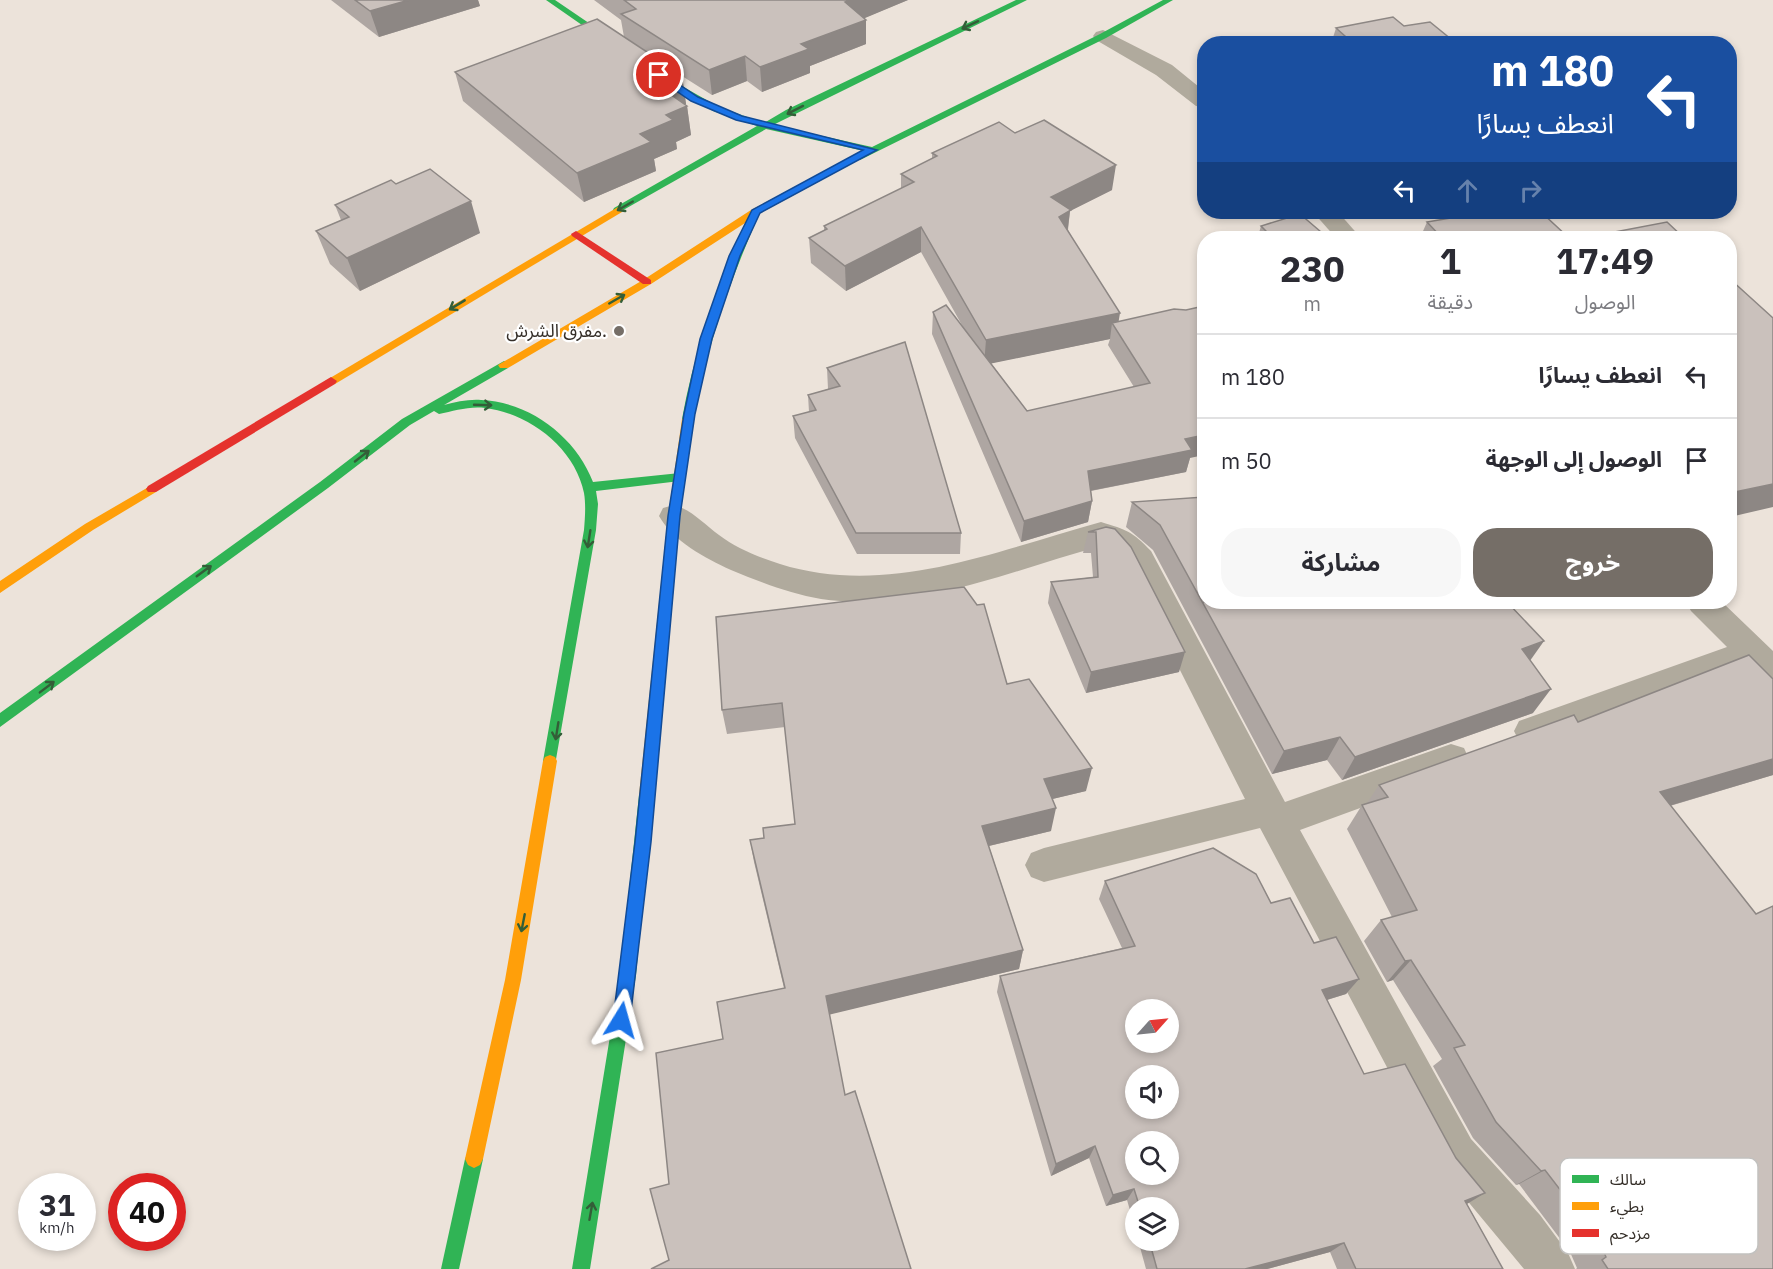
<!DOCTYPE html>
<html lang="ar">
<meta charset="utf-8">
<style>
body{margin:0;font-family:"IBM Plex Sans","Noto Sans Arabic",sans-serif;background:#f7f7f7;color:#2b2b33;direction:rtl;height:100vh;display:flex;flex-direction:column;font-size:22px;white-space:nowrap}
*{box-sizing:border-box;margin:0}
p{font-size:20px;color:#7c7c81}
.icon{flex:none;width:33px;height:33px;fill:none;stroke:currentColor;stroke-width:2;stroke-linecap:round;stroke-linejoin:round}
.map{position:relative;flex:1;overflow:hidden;direction:ltr}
.drawer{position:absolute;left:1197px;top:231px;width:540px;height:378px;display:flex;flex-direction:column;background:#fff;border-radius:24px;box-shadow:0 3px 9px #0003;direction:rtl}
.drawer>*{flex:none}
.top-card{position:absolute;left:1197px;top:36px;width:540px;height:183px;border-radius:24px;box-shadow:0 3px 9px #0003;direction:rtl;background:#1a4fa0;color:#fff;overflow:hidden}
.needle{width:39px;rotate:63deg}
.buttons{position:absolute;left:1125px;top:999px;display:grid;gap:12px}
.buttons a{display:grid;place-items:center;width:54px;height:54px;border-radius:50%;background:#fff;box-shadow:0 3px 9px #0003;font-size:30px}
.speed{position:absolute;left:18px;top:1173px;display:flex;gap:12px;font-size:30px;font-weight:700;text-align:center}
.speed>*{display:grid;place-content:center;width:78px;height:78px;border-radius:50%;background:#fff;box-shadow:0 3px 9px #0003;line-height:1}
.speed small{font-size:15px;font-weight:400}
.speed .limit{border:9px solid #d22;background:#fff;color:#111}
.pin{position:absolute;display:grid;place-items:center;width:51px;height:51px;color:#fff;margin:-26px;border:3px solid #fff;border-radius:50%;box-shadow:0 2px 6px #0007}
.me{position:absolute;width:66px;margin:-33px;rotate:8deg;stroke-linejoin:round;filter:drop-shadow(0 0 4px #0008)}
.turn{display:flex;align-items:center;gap:21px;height:126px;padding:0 24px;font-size:27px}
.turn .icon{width:78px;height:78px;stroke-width:2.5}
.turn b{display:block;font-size:42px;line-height:51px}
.lanes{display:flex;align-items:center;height:57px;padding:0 24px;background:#0003;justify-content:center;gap:30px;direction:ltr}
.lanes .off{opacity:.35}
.eta{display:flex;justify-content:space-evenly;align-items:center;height:102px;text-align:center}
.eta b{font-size:36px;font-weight:700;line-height:42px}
.button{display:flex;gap:12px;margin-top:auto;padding:12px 24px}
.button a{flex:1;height:69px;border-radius:24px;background:#756e67;color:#fff;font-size:24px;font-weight:700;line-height:69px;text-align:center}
.button a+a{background:#f7f7f7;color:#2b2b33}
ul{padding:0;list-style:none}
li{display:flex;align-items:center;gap:18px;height:84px;padding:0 24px;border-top:2px solid #e1e1e2}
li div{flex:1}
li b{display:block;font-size:22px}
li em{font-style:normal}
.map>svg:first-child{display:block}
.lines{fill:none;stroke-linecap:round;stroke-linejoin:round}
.street{fill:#b0aa9d;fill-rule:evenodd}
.fast{fill:#30b455;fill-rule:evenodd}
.slow{fill:#ff9f0a;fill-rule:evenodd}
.jam{fill:#e5322d;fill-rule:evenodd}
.wall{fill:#aea6a2;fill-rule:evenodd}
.shaded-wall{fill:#8d8784}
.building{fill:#cac1bc;stroke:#8d8784;stroke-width:1.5;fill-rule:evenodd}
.oneway{stroke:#335e38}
.route{fill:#1a73e8;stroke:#114b97;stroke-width:1.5}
.poi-dot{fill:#756e67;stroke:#fff;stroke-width:2}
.labels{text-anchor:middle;stroke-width:4.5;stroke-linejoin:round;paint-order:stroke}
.poi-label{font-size:18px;fill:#352f29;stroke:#fff;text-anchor:end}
.key{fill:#fff;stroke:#c2c1bf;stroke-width:1.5}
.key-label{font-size:16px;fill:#352f29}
</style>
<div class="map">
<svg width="1773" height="1269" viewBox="0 0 1773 1269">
<rect width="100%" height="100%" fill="#ece3da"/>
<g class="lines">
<g class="street">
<polygon points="1103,30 1172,65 1204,91 1204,107 1196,106 1156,75 1096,40 1093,36 1096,32"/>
<polygon points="1313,212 1338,212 1361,238 1336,238"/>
<path d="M674,505C692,510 704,524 719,535C736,548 760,558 780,564C888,598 998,550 1101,522C1127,530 1132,531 1151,551L1285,802L1451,744L1464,748L1469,759L1464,770L1300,830L1471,1139L1540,1215L1568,1253L1575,1269H1524L1441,1169L1260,828L1044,882L1031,877L1025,865L1031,853L1044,848L1245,799L1128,567L1111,549L1101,546C1012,570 916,613 821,599C790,594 760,582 731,570C705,558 673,541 659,516L663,508Z"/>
<polygon points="1686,602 1722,602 1773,651 1773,686 1761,682 1747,668 1531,746 1519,741 1514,731 1519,721 1727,647 1691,611"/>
</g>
<g class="fast">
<polygon points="546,0 555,0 680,85 719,107 764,123 786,110 1016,0 1027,0 773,125 872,147 1100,34 1163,0 1173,0 1106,38 860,160 852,158 864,151 766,129 618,213 613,210 614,208 757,126 713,111 674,89"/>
<path d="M755,209L760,212C731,279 706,347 694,419L688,423L684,422L682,419C695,346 721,279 750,212Z"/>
<path d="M504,361L508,362V368L444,405C456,402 469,399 481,400C530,402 576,437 593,482L680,473L686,477L680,481L596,491L598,504L596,530L555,765L550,767L545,765L543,761L584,530C585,518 586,505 584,493C575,448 529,413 485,408C469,406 454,411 439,414L434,411L410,425L328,488L0,727V713L320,482L402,419Z"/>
<polygon points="646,788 651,790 653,795 636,975 590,1269 572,1269 620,975 639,795 641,790"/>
<polygon points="474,1150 480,1153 483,1159 459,1269 441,1269 465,1159 468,1153"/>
</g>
<g class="slow">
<polygon points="854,156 862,158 759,214 651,284 508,368 500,368 498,365 643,280 751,210"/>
<polygon points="618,207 623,210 622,212 335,384 327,384 325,381"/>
<polygon points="688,415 694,419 680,516 653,795 651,800 646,802 641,800 639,795 668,516 682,419"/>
<polygon points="152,485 158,489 156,492 93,530 0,593 0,581 85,524"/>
<polygon points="550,755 555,757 557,761 521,980 483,1159 480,1165 474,1168 468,1165 465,1159 505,980 543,761 545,757"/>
</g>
<g class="jam">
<polygon points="576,231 651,280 651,284 643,284 572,236 571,234"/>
<polygon points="331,377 337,381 335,384 156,492 148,492 146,489 148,486"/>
</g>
</g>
<g class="wall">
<polygon points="331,0 478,0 480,6 379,37"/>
<polygon points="594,0 908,0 864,18 866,44 810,66 810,73 762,92 747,81 712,95 682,76 686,104 685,105 687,106 691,135 676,142 677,149 654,159 656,171 584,202 463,101 455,72 624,37 621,20"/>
<polygon points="1404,26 1457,44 1331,44 1336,28"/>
<path d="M1015,133L1112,190L1070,211L1068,230L1119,322L1190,458L1186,472L1091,491L1092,501L1088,522L1021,542L932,334L933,312L963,327L921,252L846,291L811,263L809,238L824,231V226L901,189V174L932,159V153ZM1110,339L1108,345L1134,387L1027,411L991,363Z"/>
<polygon points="396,184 480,233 360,291 330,264 316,231 341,220 335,205"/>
<polygon points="1427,222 1569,238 1420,238"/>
<polygon points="1261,226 1328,238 1258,236"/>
<polygon points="827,368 961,533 960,554 857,554 795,438 793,416 809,412 808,395 828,389"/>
<polygon points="1204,497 1204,602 1530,660 1533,713 1342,780 1327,760 1272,774 1153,550 1126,527 1132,502"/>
<polygon points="1106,527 1179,672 1086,693 1048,603 1051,582 1093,577 1091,553 1083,553 1088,532"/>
<polygon points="716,617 1007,684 1086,791 1052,799 1051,831 989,846 1023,950 1019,969 829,1014 669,1260 669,1184 723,1039 784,988 754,862 750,840 764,838 795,824 785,727 727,734 722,710"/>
<polygon points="1578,722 1773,775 1670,806 1773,1269 1576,1269 1577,1268 1570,1252 1519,1184 1516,1185 1473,1138 1433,1066 1442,1059 1393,980 1387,982 1364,941 1381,920 1392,917 1347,829 1362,805 1367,803 1379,785"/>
<polygon points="1105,881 1271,903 1314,943 1359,979 1346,994 1327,1000 1364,1074 1467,1204 1503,1269 1337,1269 1330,1252 1267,1269 1146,1269 1138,1240 1168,1240 1168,1208 1136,1208 1136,1231 1127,1200 1106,1206 1089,1158 1051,1176 997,992 1000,976 1122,948 1099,899"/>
</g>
<g class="shaded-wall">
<polygon points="409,0 478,0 480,6 379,37 370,11"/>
<polygon points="850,0 908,0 846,26 845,2"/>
<polygon points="866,20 866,44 810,66 810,73 762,92 760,67 801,44"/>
<polygon points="745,56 747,81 712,95 709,70"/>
<polygon points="682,75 686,104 662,113 657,85"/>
<polygon points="687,106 691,135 676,142 677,149 654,159 656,171 584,202 577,173 640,134 666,115"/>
<polygon points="1116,165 1112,190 1070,211 1067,235 1051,197"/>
<polygon points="471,201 480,233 360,291 347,258"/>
<polygon points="921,227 921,252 846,291 845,266"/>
<polygon points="1120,313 1117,331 1112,323 1110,339 984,365 986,340"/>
<polygon points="1204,435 1204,455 1190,458 1186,472 1084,492 1088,471 1185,439"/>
<polygon points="1773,484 1773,507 1730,517 1730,493"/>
<polygon points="1092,501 1088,522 1021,542 1024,521"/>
<polygon points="1544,641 1527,665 1522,649"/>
<polygon points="1185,652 1179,672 1086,693 1091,672"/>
<polygon points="1551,689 1533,713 1342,780 1355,757"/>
<polygon points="1340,737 1327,760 1272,774 1284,751"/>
<polygon points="1773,759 1773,775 1635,816 1660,792"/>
<polygon points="1092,768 1086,791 1040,802 1044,779"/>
<polygon points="1056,808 1051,831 980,848 982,826"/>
<polygon points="1023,950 1019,969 828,1015 826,996"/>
<polygon points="1411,960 1393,980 1387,982 1405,961"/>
<polygon points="1359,979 1346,994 1310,1005 1322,990"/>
<polygon points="1095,1146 1089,1158 1051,1176 1056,1164"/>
<polygon points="1545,1170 1519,1184 1516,1185 1541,1171"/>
<polygon points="1134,1189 1127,1200 1106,1206 1113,1195"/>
<polygon points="1485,1193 1467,1204 1447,1212 1465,1201"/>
<polygon points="1344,1243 1330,1252 1267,1269 1245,1269"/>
</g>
<g class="building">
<polygon points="355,0 409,0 370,11"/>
<polygon points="624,0 850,0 845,2 866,20 801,44 809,49 760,67 745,56 709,70 621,14 636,9"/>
<polygon points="1393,17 1404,26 1430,22 1457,44 1354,44 1336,28"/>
<polygon points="597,19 682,75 657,85 687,106 666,115 673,120 640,134 651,142 577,173 455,72"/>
<polygon points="1044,120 1116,165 1051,197 1071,210 1059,217 1120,313 986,340 921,227 845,266 809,238 827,229 824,226 914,182 901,174 937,156 932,153 999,122 1015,133"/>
<polygon points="430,169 471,201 347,258 316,231 349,217 335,205 391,180 396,184"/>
<polygon points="1486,212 1541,212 1569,238 1442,238 1427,222"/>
<polygon points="1300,214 1328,238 1248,238 1268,233 1261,226"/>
<polygon points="1667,222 1684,238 1583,238"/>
<polygon points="1730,279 1773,318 1773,484 1730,493"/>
<polygon points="946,305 1027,411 1150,383 1112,323 1174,309 1186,310 1204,306 1204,435 1185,439 1192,450 1088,471 1092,501 1024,521 933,312"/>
<polygon points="905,342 961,533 856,533 793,416 816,410 808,395 840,386 827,368"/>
<polygon points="1204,497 1204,602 1507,602 1544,641 1522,649 1551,689 1355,757 1340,737 1284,751 1160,525 1132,502"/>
<polygon points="1106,527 1115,529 1131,547 1185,652 1091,672 1051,582 1098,577 1096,532 1088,532"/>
<polygon points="964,587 977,605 984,604 1007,684 1029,679 1092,768 1044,779 1056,808 982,826 1023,950 826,996 845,1095 855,1091 911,1269 651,1269 669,1260 650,1189 669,1184 656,1053 723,1039 717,1002 785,988 750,840 764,838 763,828 795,824 782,703 722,710 716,617"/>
<polygon points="1749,655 1773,679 1773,759 1660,792 1756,914 1773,906 1773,1269 1608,1269 1602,1260 1606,1257 1598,1239 1545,1170 1541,1171 1496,1122 1454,1048 1465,1045 1411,960 1405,961 1381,920 1417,910 1362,805 1388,797 1379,785 1574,715 1578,722"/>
<path d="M1213,848L1256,874L1271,903L1290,898L1314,943L1336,937L1359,979L1322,990L1364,1074L1405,1064L1456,1158L1485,1193L1465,1201L1503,1269H1356L1344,1243L1245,1269H1157L1149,1240H1168V1208H1140L1134,1189L1113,1195L1095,1146L1056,1164L1000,976L1135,946L1105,881ZM1136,1010H1168V1042H1136ZM1136,1076H1168V1108H1136ZM1136,1142H1168V1174H1136Z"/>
</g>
<defs><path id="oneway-shaft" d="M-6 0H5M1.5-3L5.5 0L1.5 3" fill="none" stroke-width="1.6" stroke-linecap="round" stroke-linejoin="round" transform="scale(1.5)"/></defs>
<g class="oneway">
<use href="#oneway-shaft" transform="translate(970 25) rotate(155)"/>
<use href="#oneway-shaft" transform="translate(795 110) rotate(153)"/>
<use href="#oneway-shaft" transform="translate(625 206) rotate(150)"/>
<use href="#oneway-shaft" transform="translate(617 299) rotate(-30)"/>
<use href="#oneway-shaft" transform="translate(457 305) rotate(149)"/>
<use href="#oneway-shaft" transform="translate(483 405) rotate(2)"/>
<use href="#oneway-shaft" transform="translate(362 456) rotate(-38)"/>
<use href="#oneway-shaft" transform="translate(589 539) rotate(99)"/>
<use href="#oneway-shaft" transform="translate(204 571) rotate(-36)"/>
<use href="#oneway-shaft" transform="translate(47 687) rotate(-37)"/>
<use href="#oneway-shaft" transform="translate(557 731) rotate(99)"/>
<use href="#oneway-shaft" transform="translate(523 923) rotate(101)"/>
<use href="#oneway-shaft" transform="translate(591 1211) rotate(-80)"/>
</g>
<polygon class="route" points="656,73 662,73 698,97 742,116 877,150 760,213 740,256 712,339 695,414 680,516 651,842 630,1020 627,1026 621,1028 615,1026 613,1020 635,842 668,516 684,414 700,339 729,256 752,210 863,150 736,120 691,101 656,77"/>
<circle class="poi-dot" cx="619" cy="331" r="6"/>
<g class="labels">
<g class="poi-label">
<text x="607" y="337">مفرق الشرش.</text>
</g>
</g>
<rect x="1560" y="1158" width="198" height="96" rx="9" class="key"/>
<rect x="1572" y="1175" width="27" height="8" fill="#30b455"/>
<rect x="1572" y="1202" width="27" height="8" fill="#ff9f0a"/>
<rect x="1572" y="1229" width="27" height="8" fill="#e5322d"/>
<g class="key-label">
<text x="1610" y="1185">سالك</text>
<text x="1610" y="1212">بطيء</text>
<text x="1610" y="1239">مزدحم</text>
</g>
</svg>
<div class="buttons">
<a><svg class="needle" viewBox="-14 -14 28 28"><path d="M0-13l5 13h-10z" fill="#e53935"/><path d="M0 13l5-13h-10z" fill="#7c7c81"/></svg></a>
<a><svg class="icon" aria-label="sound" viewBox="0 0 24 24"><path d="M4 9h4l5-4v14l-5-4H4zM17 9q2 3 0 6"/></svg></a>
<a><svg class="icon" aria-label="search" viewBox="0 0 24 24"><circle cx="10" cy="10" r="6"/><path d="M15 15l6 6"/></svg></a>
<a><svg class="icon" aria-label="layers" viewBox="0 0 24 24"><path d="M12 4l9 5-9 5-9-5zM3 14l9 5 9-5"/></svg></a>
</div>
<div class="speed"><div>31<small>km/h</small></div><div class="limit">40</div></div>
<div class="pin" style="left:659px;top:75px;background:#d93025"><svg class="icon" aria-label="arrive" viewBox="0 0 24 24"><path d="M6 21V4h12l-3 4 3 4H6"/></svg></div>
<svg class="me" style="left:621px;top:1020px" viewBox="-20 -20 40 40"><path d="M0-17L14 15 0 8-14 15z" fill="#1a73e8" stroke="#fff" stroke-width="4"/></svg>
<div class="top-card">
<div class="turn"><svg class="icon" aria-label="left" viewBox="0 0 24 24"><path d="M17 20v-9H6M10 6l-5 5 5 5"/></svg><div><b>180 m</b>انعطف يسارًا</div></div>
<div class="lanes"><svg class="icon" aria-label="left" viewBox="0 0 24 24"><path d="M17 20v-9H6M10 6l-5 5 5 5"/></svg><svg class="icon off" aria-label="ahead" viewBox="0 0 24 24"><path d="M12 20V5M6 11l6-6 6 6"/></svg><svg class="icon off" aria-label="right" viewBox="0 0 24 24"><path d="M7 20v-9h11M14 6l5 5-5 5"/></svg></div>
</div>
<section class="drawer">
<div class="eta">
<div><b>17:49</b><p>الوصول</p></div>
<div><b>1</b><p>دقيقة</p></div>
<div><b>230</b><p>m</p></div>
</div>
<ul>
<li><svg class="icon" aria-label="left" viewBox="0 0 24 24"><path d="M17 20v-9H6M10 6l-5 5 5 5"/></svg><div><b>انعطف يسارًا</b></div><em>180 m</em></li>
<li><svg class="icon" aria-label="arrive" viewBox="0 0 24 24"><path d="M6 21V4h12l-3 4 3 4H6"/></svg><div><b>الوصول إلى الوجهة</b></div><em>50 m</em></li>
</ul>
<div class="button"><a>خروج</a><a>مشاركة</a></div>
</section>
</div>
